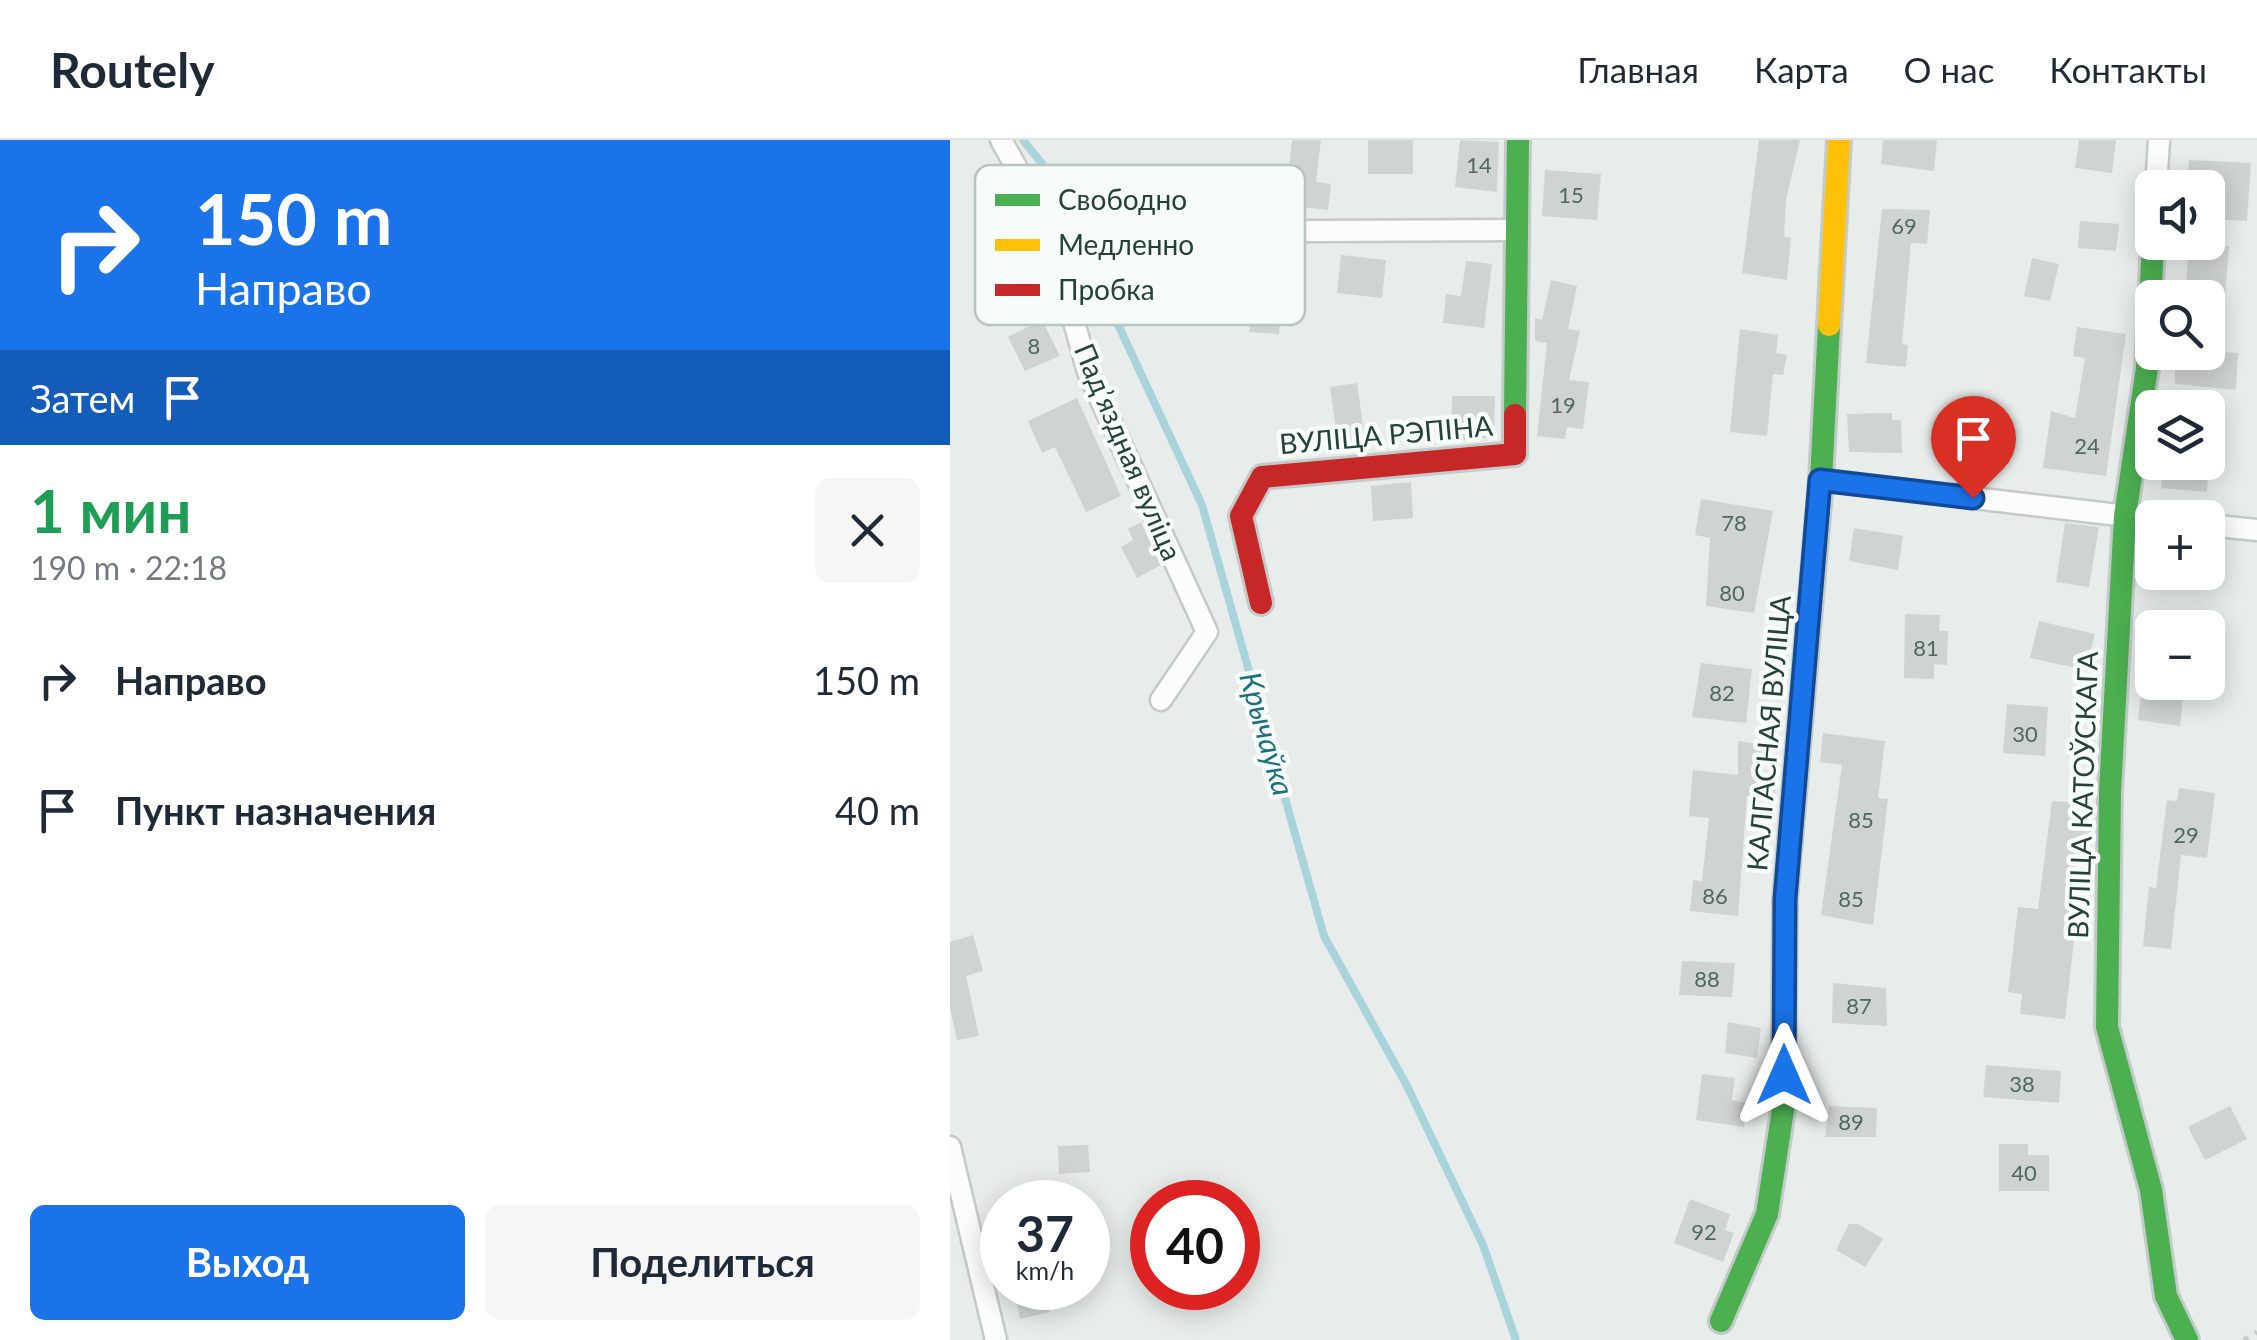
<!DOCTYPE html>
<html lang="ru">
<meta charset="utf-8">
<style>
body{margin:0;font-family:Lato,sans-serif;background:#f6f6f7;color:#1f2937;height:100vh;display:flex;flex-direction:column;font-size:38px;white-space:nowrap}
*{box-sizing:border-box;margin:0}
p{font-size:32px;color:#747a83}
.icon{flex:none;width:55px;height:55px;fill:none;stroke:currentColor;stroke-width:2;stroke-linecap:round;stroke-linejoin:round}
.map{position:relative;flex:1;overflow:hidden}
.details{display:flex;flex-direction:column;background:#fff;width:950px}
.details>*{flex:none}
.guide{background:#1a73e8;color:#fff;overflow:hidden}
.buttons{position:absolute;left:1185px;top:30px;display:grid;gap:20px}
.buttons a{display:grid;place-items:center;width:90px;height:90px;border-radius:15px;background:#fff;box-shadow:0 5px 25px #0003;font-size:50px}
.speed{position:absolute;left:30px;top:1040px;display:flex;gap:20px;font-size:50px;font-weight:700;text-align:center}
.speed>*{display:grid;place-content:center;width:130px;height:130px;border-radius:50%;background:#fff;box-shadow:0 5px 25px #0003;line-height:1}
.speed small{font-size:25px;font-weight:400}
.speed .limit{border:15px solid #d22;background:#fff;color:#111}
.pin{position:absolute;display:grid;place-items:center;width:85px;height:85px;color:#fff;margin:-102px -42px;border-radius:50% 50% 50% 0;rotate:-45deg;box-shadow:0 0 10px #0007}
.pin .icon{rotate:45deg}
.me{position:absolute;width:110px;margin:-55px;rotate:0deg;stroke-linejoin:round;filter:drop-shadow(0 0 8px #0008)}
.turn{display:flex;align-items:center;gap:35px;height:210px;padding:0 30px;font-size:45px}
.turn .icon{width:130px;height:130px;stroke-width:2.5}
.turn b{display:block;font-size:70px;line-height:85px}
.then{display:flex;align-items:center;height:95px;padding:0 30px;background:#0003;gap:20px;font-size:38px}
.round{display:grid;place-items:center;flex:none;width:105px;height:105px;border-radius:15px;background:#f6f6f7}
.head{display:flex;align-items:center;justify-content:space-between;height:170px;padding:0 30px}
h1{font-size:60px;font-weight:700;line-height:75px;color:#1e9e55}
.primary-button{display:flex;gap:20px;margin-top:auto;padding:20px 30px}
.primary-button a{flex:1;height:115px;border-radius:15px;background:#1a73e8;color:#fff;font-size:40px;font-weight:700;line-height:115px;text-align:center}
.primary-button a+a{background:#f6f6f7;color:#1f2937}
ul{padding:0;list-style:none}
li{display:flex;align-items:center;gap:30px;height:130px;padding:0 30px}
li div{flex:1}
li b{display:block;font-size:38px}
li em{font-style:normal}
header{display:flex;align-items:center;gap:60px;box-sizing:border-box;height:140px;padding:0 50px;background:#fff;border-bottom:2px solid #e0e1e3}
header strong{font-size:48px}
nav{display:flex;gap:55px;margin-inline-start:auto;font-size:35px}
main{display:flex;flex:1;min-height:0}
.map>svg:first-child{display:block}
.lines{fill:none;stroke-linecap:round;stroke-linejoin:round}
.stream{stroke:#a9d4db;stroke-width:8}
.building{fill:#cfd4d2}
.street-casing{stroke:#c5cac8;stroke-width:25}
.fast-casing{stroke:#c3cbc8;stroke-width:28}
.slow-casing{stroke:#c3cbc8;stroke-width:28}
.jam-casing{stroke:#c3cbc8;stroke-width:28}
.path{stroke:#c3ccca;stroke-width:5;stroke-dasharray:5 8;stroke-linecap:butt}
.street{stroke:#fcfcfc;stroke-width:20}
.fast{stroke:#4caf50;stroke-width:22}
.slow{stroke:#ffc107;stroke-width:22}
.jam{stroke:#c62828;stroke-width:22}
.route-casing{stroke:#114b97;stroke-width:25}
.route{stroke:#1a73e8;stroke-width:18}
.labels{text-anchor:middle;stroke-width:9;stroke-linejoin:round;paint-order:stroke}
.number-label{font-size:22px;fill:#506761}
.street-label{font-size:28px;fill:#24423a;stroke:#f7fbf9}
.water-label{font-size:30px;font-style:italic;fill:#1c6f80;stroke:#f7fbf9}
.key{fill:#f7fbf9;stroke:#b8c4c0;stroke-width:2.5}
.key-label{font-size:28px;fill:#24423a}
</style>
<header>
<strong>Routely</strong>
<nav><a>Главная</a><a>Карта</a><a>О нас</a><a>Контакты</a></nav>
</header>
<main>
<section class="details">
<div class="guide">
<div class="turn"><svg class="icon" aria-label="right" viewBox="0 0 24 24"><path d="M7 20v-9h11M14 6l5 5-5 5"/></svg><div><b>150 m</b>Направо</div></div>
<div class="then">Затем<svg class="icon" aria-label="arrive" viewBox="0 0 24 24"><path d="M6 21V4h12l-3 4 3 4H6"/></svg></div>
</div>
<div class="head"><div><h1>1 мин</h1><p>190 m · 22:18</p></div><a class="round"><svg class="icon" aria-label="close" viewBox="0 0 24 24"><path d="M6 6l12 12M18 6L6 18"/></svg></a></div>
<ul>
<li><svg class="icon" aria-label="right" viewBox="0 0 24 24"><path d="M7 20v-9h11M14 6l5 5-5 5"/></svg><div><b>Направо</b></div><em>150 m</em></li>
<li><svg class="icon" aria-label="arrive" viewBox="0 0 24 24"><path d="M6 21V4h12l-3 4 3 4H6"/></svg><div><b>Пункт назначения</b></div><em>40 m</em></li>
</ul>
<div class="primary-button"><a>Выход</a><a>Поделиться</a></div>
</section>
<div class="map">
<svg width="1307" height="1200" viewBox="0 0 1307 1200">
<rect width="100%" height="100%" fill="#e8edeb"/>
<g class="lines">
<polyline class="stream" points="73,0 175,127 164,176 252,365 374,796 456,944 533,1105 566,1200"/>
</g>
<g class="building">
<polygon points="342,0 371,0 366,42 381,44 378,70 335,65"/>
<rect x="418" y="0" width="45" height="34"/>
<polygon points="510,0 549,2 547,52 505,47"/>
<polygon points="809,0 850,0 836,60 834,97 841,98 837,140 792,133"/>
<polygon points="933,0 987,0 984,31 931,24"/>
<polygon points="1129,0 1166,0 1162,33 1125,28"/>
<polygon points="1239,20 1301,23 1297,81 1261,79 1258,48 1237,48"/>
<polygon points="595,30 651,34 647,80 592,76"/>
<polygon points="932,69 980,70 977,104 961,103 952,204 958,205 956,227 916,223"/>
<polygon points="1130,81 1169,84 1166,111 1128,108"/>
<polygon points="1239,103 1279,106 1275,158 1235,158"/>
<polygon points="61,106 70,145 35,156 24,117"/>
<polygon points="391,115 436,120 432,158 387,153"/>
<polygon points="1082,118 1109,124 1100,161 1074,156"/>
<polygon points="516,121 542,124 534,188 493,183 496,154 511,156"/>
<polygon points="304,140 333,144 329,194 299,192"/>
<polygon points="601,140 627,146 618,189 630,191 619,240 639,242 633,289 617,287 615,299 587,296 597,203 585,201 585,178 592,180"/>
<polygon points="92,180 110,216 75,231 58,197"/>
<polygon points="1127,187 1176,194 1156,336 1093,328 1101,271 1125,278 1135,218 1123,216"/>
<polygon points="790,189 828,195 826,213 837,215 833,235 823,234 817,296 780,292"/>
<polygon points="1258,211 1288,213 1286,250 1225,244 1225,212"/>
<polygon points="407,243 415,300 388,304 380,247"/>
<polygon points="502,256 545,256 544,297 501,301"/>
<polygon points="127,258 171,356 136,372 105,307 92,313 78,281"/>
<polygon points="942,273 942,280 951,280 952,313 899,312 897,274"/>
<polygon points="1226,322 1259,322 1257,352 1211,348 1213,327 1225,328"/>
<polygon points="461,342 463,378 423,381 421,346"/>
<polygon points="751,359 823,371 804,473 756,466 760,398 745,395"/>
<polygon points="191,382 211,425 187,438 171,407 183,400 178,389"/>
<polygon points="1115,383 1149,387 1139,447 1106,442"/>
<polygon points="904,388 953,396 948,430 899,421"/>
<polygon points="955,474 990,475 989,491 998,491 997,525 984,524 984,539 954,538"/>
<polygon points="1089,481 1145,494 1136,530 1080,518"/>
<polygon points="751,523 802,529 796,583 742,577"/>
<polygon points="1202,542 1229,542 1227,557 1233,558 1230,586 1188,580 1192,546 1201,547"/>
<polygon points="1057,564 1098,567 1095,616 1053,613"/>
<polygon points="873,593 935,601 928,658 938,659 923,785 871,775 892,625 870,622"/>
<polygon points="788,601 816,605 811,638 826,640 825,658 797,656 788,776 740,771 743,740 752,741 759,678 739,676 743,630 788,635"/>
<polygon points="1229,648 1265,653 1257,718 1231,715 1221,809 1193,806 1199,747 1206,748 1217,660 1227,661"/>
<polygon points="1102,661 1130,663 1128,690 1141,691 1140,712 1126,710 1119,768 1134,770 1131,792 1125,792 1115,879 1070,874 1072,854 1058,852 1068,767 1088,769"/>
<polygon points="23,795 33,831 16,836 29,896 7,900 0,868 0,802"/>
<polygon points="732,821 785,823 782,857 729,855"/>
<polygon points="883,843 936,848 937,886 882,883"/>
<polygon points="778,882 811,888 807,918 775,913"/>
<polygon points="1036,925 1111,931 1109,963 1033,957"/>
<polygon points="752,934 785,938 782,960 797,963 794,987 746,980"/>
<polygon points="879,966 927,968 926,997 875,997"/>
<polygon points="1280,966 1297,999 1255,1020 1238,987"/>
<polygon points="1049,1004 1078,1004 1078,1015 1099,1015 1099,1051 1049,1051"/>
<polygon points="138,1005 140,1032 109,1034 108,1006"/>
<polygon points="740,1059 780,1074 775,1090 784,1093 773,1122 724,1103"/>
<polygon points="899,1084 908,1084 933,1099 915,1127 886,1110"/>
<polygon points="63,1148 95,1148 100,1172 70,1179"/>
</g>
<g class="lines">
<g class="street-casing">
<g id="street">
<polyline points="51,0 95,78 138,232 257,492 211,560"/>
<polyline points="1206,48 1209,0"/>
<polyline points="198,92 568,90"/>
<polyline points="871,340 1202,379"/>
<polyline points="1258,385 1307,390"/>
<polyline points="0,1007 46,1200"/>
</g>
</g>
<g class="fast-casing">
<g id="fast">
<polyline points="1203,102 1197,228 1175,376 1160,651 1157,887 1201,1050 1216,1156 1237,1200"/>
<polyline points="565,275 568,0"/>
<polyline points="771,1181 817,1074 833,970 835,759 871,340 879,185"/>
</g>
</g>
<g class="slow-casing">
<polyline id="slow" points="879,185 889,0"/>
</g>
<g class="jam-casing">
<polyline id="jam" points="311,463 291,376 312,337 565,314 565,275"/>
</g>
<g class="path">
<polyline points="115,67 138,53 182,82"/>
<polyline points="1294,1200 1307,1192"/>
</g>
<use href="#street" class="street"/>
<use href="#fast" class="fast"/>
<use href="#slow" class="slow"/>
<use href="#jam" class="jam"/>
</g>
<g class="lines">
<g class="route-casing">
<polyline id="route" points="834,935 835,759 870,340 1023,358"/>
</g>
<use href="#route" class="route"/>
</g>
<g class="labels">
<g class="number-label">
<text x="529" y="33">14</text>
<text x="621" y="63">15</text>
<text x="954" y="94">69</text>
<text x="84" y="214">8</text>
<text x="613" y="273">19</text>
<text x="1137" y="314">24</text>
<text x="784" y="391">78</text>
<text x="782" y="461">80</text>
<text x="976" y="516">81</text>
<text x="772" y="561">82</text>
<text x="1075" y="602">30</text>
<text x="911" y="688">85</text>
<text x="1236" y="703">29</text>
<text x="765" y="764">86</text>
<text x="901" y="767">85</text>
<text x="757" y="847">88</text>
<text x="909" y="874">87</text>
<text x="1072" y="952">38</text>
<text x="901" y="990">89</text>
<text x="1074" y="1041">40</text>
<text x="754" y="1100">92</text>
</g>
<g class="street-label">
<text transform="translate(436 295) rotate(-5)" y="10">ВУЛІЦА РЭПІНА</text>
<text transform="translate(178 312) rotate(67)" y="10">Падʼяздная вуліца</text>
<text transform="translate(819 593) rotate(-85)" y="10">КАЛГАСНАЯ ВУЛІЦА</text>
<text transform="translate(1133 655) rotate(-88)" y="10">ВУЛІЦА КАТОЎСКАГА</text>
</g>
<g class="water-label">
<text transform="translate(316 594) rotate(74)" y="10">Крычаўка</text>
</g>
</g>
<rect x="25" y="25" width="330" height="160" rx="15" class="key"/>
<rect x="45" y="54" width="45" height="12" fill="#4caf50"/>
<rect x="45" y="99" width="45" height="12" fill="#ffc107"/>
<rect x="45" y="144" width="45" height="12" fill="#c62828"/>
<g class="key-label">
<text x="108" y="70">Свободно</text>
<text x="108" y="115">Медленно</text>
<text x="108" y="160">Пробка</text>
</g>
</svg>
<div class="buttons">
<a><svg class="icon" aria-label="sound" viewBox="0 0 24 24"><path d="M4 9h4l5-4v14l-5-4H4zM17 9q2 3 0 6"/></svg></a>
<a><svg class="icon" aria-label="search" viewBox="0 0 24 24"><circle cx="10" cy="10" r="6"/><path d="M15 15l6 6"/></svg></a>
<a><svg class="icon" aria-label="layers" viewBox="0 0 24 24"><path d="M12 4l9 5-9 5-9-5zM3 14l9 5 9-5"/></svg></a>
<a>+</a>
<a>−</a>
</div>
<div class="speed"><div>37<small>km/h</small></div><div class="limit">40</div></div>
<div class="pin" style="left:1023px;top:358px;background:#d93025"><svg class="icon" aria-label="arrive" viewBox="0 0 24 24"><path d="M6 21V4h12l-3 4 3 4H6"/></svg></div>
<svg class="me" style="left:834px;top:935px" viewBox="-20 -20 40 40"><path d="M0-17L14 15 0 8-14 15z" fill="#1a73e8" stroke="#fff" stroke-width="4"/></svg>
</div>
</main>
